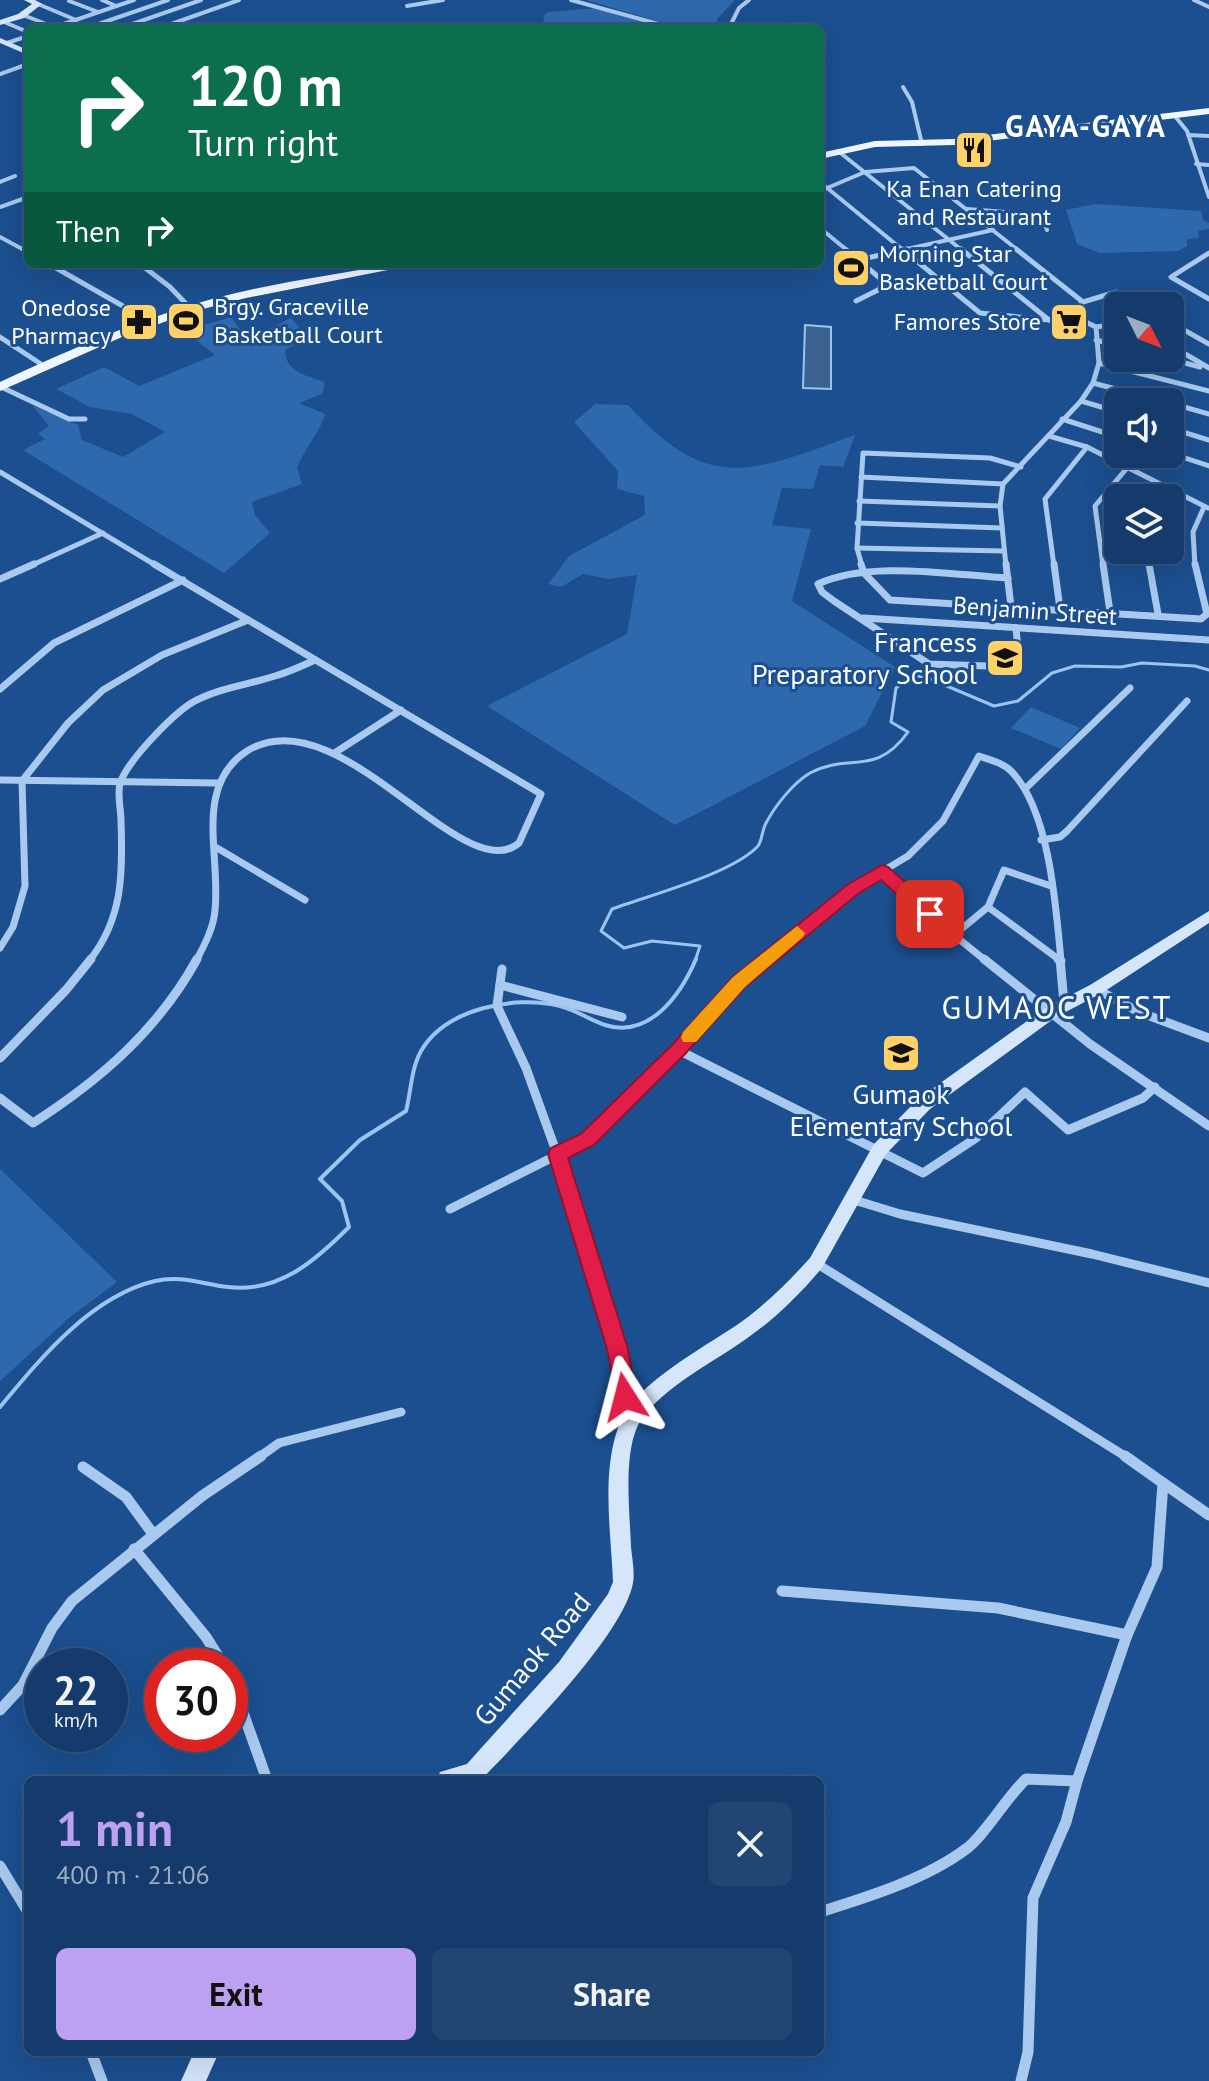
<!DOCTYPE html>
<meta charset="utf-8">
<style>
body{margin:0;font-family:"PT Sans",sans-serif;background:#214673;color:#f1f3f6;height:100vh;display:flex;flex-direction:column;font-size:30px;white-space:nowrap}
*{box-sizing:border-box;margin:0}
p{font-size:26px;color:#9dadc1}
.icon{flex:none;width:44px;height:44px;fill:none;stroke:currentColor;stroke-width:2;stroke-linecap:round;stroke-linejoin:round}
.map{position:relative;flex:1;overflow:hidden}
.sheet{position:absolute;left:24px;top:1776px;width:800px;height:280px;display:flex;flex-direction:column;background:#143b6b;border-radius:12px;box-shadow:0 8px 32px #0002,0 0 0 2px #33557e}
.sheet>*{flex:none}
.top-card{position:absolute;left:24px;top:24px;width:800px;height:244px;border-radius:12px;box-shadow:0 8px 32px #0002,0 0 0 2px #33557e;background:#0b6e4f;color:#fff;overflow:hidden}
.needle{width:52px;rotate:132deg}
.buttons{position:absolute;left:1104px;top:292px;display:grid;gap:16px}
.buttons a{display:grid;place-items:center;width:80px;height:80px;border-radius:12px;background:#143b6b;box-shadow:0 8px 32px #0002,0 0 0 2px #33557e;font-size:40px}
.speed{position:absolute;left:24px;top:1648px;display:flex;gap:16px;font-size:40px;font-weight:700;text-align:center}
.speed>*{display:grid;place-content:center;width:104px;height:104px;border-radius:50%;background:#143b6b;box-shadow:0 8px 32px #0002,0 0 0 2px #33557e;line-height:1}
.speed small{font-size:20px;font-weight:400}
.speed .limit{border:12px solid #d22;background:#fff;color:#111}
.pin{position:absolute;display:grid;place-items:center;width:68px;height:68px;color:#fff;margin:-34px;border-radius:16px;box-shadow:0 4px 12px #0006}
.me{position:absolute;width:88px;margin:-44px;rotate:351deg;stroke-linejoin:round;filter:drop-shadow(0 0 6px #0008)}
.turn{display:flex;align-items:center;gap:28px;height:168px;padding:0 32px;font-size:36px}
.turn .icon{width:104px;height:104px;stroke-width:2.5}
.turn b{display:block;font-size:56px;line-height:68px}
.then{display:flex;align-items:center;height:76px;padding:0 32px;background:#0003;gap:16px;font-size:30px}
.round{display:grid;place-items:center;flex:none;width:84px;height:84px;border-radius:12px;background:#214673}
.overview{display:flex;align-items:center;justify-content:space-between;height:136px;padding:0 32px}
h1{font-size:48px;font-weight:700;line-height:60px;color:#bca0f2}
.action{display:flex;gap:16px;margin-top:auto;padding:16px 32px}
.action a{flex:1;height:92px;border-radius:12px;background:#bca0f2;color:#111;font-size:32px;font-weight:700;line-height:92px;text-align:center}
.action a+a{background:#214673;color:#f1f3f6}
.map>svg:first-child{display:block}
.green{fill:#2e69ad}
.water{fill:#3c6290;stroke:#9cc4f0;stroke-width:2}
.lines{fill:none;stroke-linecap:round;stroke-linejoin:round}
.stream-far1{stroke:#9cc4f0;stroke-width:3}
.stream{stroke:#9cc4f0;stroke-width:4}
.street-far4{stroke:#a9c9ee;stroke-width:4}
.street-far3{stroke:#a9c9ee;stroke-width:5}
.street-far2{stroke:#a9c9ee;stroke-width:7}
.street-far1{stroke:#a9c9ee;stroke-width:9}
.street{stroke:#a9c9ee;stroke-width:11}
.secondary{fill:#d6e6fa;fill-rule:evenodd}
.primary{fill:#f0f6ff;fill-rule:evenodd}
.route{fill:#e11d48;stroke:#92132f;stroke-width:2}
.slow{fill:#f59e0b}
.labels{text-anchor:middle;stroke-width:6;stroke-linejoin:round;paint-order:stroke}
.far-poi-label{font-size:24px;fill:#fff;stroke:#1b4f8f;text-anchor:start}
.far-street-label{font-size:24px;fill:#fff;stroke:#1b4f8f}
.poi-label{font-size:28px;fill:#fff;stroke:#1b4f8f;text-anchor:end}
.street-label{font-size:28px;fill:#fff;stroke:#1b4f8f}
.far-district-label{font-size:30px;font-weight:bold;letter-spacing:2px;fill:#fff;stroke:#1b4f8f}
.quarter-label{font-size:32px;letter-spacing:2px;fill:#fff;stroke:#1b4f8f}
</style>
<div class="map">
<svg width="1209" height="2081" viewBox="0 0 1209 2081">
<rect width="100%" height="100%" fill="#1b4f8f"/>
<g class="green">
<polygon points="586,0 735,0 718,18 715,28 680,28"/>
<path d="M599,8C619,14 638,19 658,26L543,28L544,15L548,12Z"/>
<polygon points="1095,204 1201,211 1203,220 1209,223 1209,229 1198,231 1199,238 1187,239 1187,246 1178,251 1100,253 1077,244 1066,210"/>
<path d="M231,317L247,339L291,318L299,327L289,334L294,345L285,350C285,372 307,376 325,382L322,394L299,403L325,414C320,434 304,448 297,468L302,484L252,502L255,515L270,533L224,573L23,450L45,439L38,434L49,426L33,406L78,425L82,440L123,457L165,432L132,414L90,407L56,389L104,367L139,386L215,355L185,331Z"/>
<path d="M595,404L628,405C710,496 753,471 855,435L843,467L820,465L813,489L782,488L772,525L811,529L792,601L895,667L865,726L675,825L487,706L627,634L637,575L608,579L583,574L561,587L548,584L569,556L645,515L644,496L617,489L618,471L574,422Z"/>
<polygon points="1031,707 1080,728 1061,749 1011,728"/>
<polygon points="0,1169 117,1282 69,1318 0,1381"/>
</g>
<polygon class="water" points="805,325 831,327 831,389 803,388"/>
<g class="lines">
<path class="stream-far1" d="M695,961L700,946L652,941L624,948L601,931L612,909C650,895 732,874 758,846C762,841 762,830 766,823C775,806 793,783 810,773C849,752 875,778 908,732L891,722L896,688L913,675L928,678L994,706L1018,701L1052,673L1075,666L1121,667L1142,663L1195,666L1209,670"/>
<path class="stream" d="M0,1407C40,1359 91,1296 155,1281C181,1275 202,1284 228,1287C279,1293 315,1261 349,1227L342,1201L320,1179L360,1140L406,1111C411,1092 411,1069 421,1051C446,1008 515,995 560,1006C576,1010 590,1020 605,1025C650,1039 681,994 696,959"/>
<g class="street-far4">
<polyline points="102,0 116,6"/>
<polyline points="571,0 673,28"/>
<polyline points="1194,0 1209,7"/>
<polyline points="69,1 98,12"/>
<polyline points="38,4 76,20"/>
<polyline points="407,6 443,0"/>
<polyline points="23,15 54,27"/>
<polyline points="4,22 28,32"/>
<polyline points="52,28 134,0"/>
<polyline points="87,28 168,0"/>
<polyline points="121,28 201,0"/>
<polyline points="160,28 239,0"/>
<polyline points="729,28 739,8 749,0"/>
<polyline points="7,43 28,36"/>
<polyline points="0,74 28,64"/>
<polyline points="903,87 912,102 922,144"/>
<polyline points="1174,115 1187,131 1209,197"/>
<polyline points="1188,135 1209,136"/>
<polyline points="838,151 963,251"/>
<polyline points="1196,164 1209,165"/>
<polyline points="0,182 15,176"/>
<polyline points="826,187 904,251"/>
<polyline points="820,191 865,172 914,168 1019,251"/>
<polyline points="0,207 28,197"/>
<polyline points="967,209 1042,215 1047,230"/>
<polyline points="820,228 848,251"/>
<polyline points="0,237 26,251"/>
<polyline points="898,251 993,230"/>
</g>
<g class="street-far3">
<polyline points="23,249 28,252"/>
<polyline points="845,249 858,260"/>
<polyline points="902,249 980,313 1049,320 1069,314 1083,302 1116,292 1142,306"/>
<polyline points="961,249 1049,320"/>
<polyline points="1016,249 1083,302"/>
<polyline points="1209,253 1171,277 1209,299"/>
<polyline points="49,264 151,322"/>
<polyline points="140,264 170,287 191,309"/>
<polyline points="856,301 880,289 881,279 858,260 907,249"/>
<polyline points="1069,314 1096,327"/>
<polyline points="1170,322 1209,344"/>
<polyline points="1096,327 1118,324"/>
<polyline points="0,337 44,366"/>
<polyline points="1096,340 1118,346"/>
<polyline points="1170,345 1209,368"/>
<polyline points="1166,358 1200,367"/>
<polyline points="1099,363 1209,391"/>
<polyline points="1093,383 1165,402"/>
<polyline points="1,387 69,419 85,419"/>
<polyline points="1081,401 1118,412"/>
<polyline points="1170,403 1209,414"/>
<polyline points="1062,419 1118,437"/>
<polyline points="1170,428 1209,440"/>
<polyline points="1049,436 1087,447 1208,508"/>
<polyline points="1170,453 1209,466"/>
<polyline points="0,472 157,566"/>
<polyline points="861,477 1003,484"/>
<polyline points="1155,498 1165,488"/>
<polyline points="859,501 1000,506"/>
<polyline points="857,523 1002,528"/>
<polyline points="857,548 1004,551"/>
<polyline points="1146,550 1149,566"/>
<polyline points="30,566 103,533"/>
<polyline points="862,566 857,548 863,453 990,458 1021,467"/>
<polyline points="1006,566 1000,506 1003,484 1081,401 1093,383 1099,363 1096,327"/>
<polyline points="1054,566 1045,499 1087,447"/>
<polyline points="1103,566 1095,506 1127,468"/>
<polyline points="1195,566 1193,532 1204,507"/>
</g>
<g class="street-far2">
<path d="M154,564L541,794L519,843C463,891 339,694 247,751C193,786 221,856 215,910C214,927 204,946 196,961"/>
<polyline points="861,564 864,573 890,600 1201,619 1207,614 1195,564"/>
<polyline points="1006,564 1011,607"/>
<polyline points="1054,564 1060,609"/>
<polyline points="1103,564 1110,612"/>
<polyline points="1149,564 1158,614"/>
<path d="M1008,578C953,575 868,560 818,584L822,592L834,601L929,664L1016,667L1019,660L1016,628"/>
<polyline points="0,579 34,564"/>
<polyline points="863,618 1209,640"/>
<polyline points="0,689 54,643 183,580"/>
<polyline points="336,752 401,710"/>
<polyline points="0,780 217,783"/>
<polyline points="1026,788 1130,688"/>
<polyline points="1041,840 1060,837 1067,831 1187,701"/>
<polyline points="217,848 305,900"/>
<polyline points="882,871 954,935"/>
<polyline points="988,907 1004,870 1051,886"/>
<polyline points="0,948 13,927 25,886 22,781 68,723 103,690 162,655 248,620"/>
<path d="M89,961C123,919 123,873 121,821C121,810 117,794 120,784C126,762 173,714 193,702C219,688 247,685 275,676C289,672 302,666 315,660"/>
<path d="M765,961L853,889L908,856L943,821L979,756C990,760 1004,763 1012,772C1050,812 1056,908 1061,961"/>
<polyline points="986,961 954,935 988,907 1061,961"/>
</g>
<g class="street-far1">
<polyline points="984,959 1090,1044 1209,1126"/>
<polyline points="1058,959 1061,961"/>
<polyline points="1060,959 1064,1003"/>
<polyline points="502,969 497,1006 526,1068 557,1154 618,1349 629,1420"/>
<polyline points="500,985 622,1017"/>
<polyline points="1096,989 1139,1012 1209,1038"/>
<polyline points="678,1050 923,1173 976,1138 1025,1092 1068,1130 1143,1098 1155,1087"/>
<polyline points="0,1058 66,990 91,959"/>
<path d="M0,1098L33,1123C100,1080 158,1030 197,959"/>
<polyline points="851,1199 900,1214 1092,1254 1209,1283"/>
<polyline points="450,1209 587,1140 678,1050 739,982 767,959"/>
<polyline points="816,1263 1128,1458"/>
<polyline points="258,1458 279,1443 401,1412"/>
</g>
<g class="street">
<polyline points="83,1467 126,1497 153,1534"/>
<polyline points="1163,1483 1209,1515"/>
<polyline points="134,1549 206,1637 224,1666"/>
<polyline points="782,1591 998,1608 1127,1635"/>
<polyline points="230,1676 267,1780"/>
<polyline points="0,1710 23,1685 52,1628 72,1601 202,1496 261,1456"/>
<polyline points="0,1866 28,1912"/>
<path d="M820,1912C868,1897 926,1879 966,1849C984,1836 1006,1798 1026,1779L1077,1781L1127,1635L1157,1567L1163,1483L1125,1456"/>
<polyline points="91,2052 102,2081"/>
<polyline points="1021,2081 1028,2052 1033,1898 1066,1822 1077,1781"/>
</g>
<g class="secondary">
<polygon points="24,0 35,0 42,4 24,18 0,25 0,20 18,14 32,4"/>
<polygon points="0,38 28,50 28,55 0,43"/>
<path d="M1209,911V923L1102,993L1056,1017L930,1109L886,1154L822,1268C800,1294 775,1319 746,1339C714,1362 663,1387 641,1420C622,1449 630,1514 631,1547C632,1558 635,1572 633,1583C623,1636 520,1739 481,1780H437L440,1772L467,1764L483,1746L559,1662L608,1594L613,1582C611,1532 601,1473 619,1425C634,1382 712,1344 748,1317C771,1299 791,1279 810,1258L874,1144L918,1099L1044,1009L1090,985Z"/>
<polygon points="194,2052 219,2052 206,2081 181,2081"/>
</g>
<g class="primary">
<polygon points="1209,108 1209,114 954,145 875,147 820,159 820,153 875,141 954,139"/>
<path d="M394,264H418L246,298L195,311L122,337L0,391V382C69,350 139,319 212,299C272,283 333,275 394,264Z"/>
</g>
</g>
<polygon class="route" points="882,865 888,867 936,909 939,914 936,918 924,918 881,880 859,893 745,987 684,1055 594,1145 568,1158 628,1349 636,1397 633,1404 625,1406 618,1404 607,1349 548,1154 551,1148 581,1134 672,1045 733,977 847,885"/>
<polygon class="slow" points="797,926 805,933 803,937 745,987 696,1042 683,1042 681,1037 683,1032 733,977"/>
<defs>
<g id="restaurant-square" transform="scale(2)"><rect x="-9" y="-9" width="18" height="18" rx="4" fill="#ffd166" stroke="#1b4f8f"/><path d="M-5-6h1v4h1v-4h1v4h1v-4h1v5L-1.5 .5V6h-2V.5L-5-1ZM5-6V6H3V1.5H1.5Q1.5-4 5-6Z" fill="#111"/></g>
<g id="stadium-square" transform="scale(2)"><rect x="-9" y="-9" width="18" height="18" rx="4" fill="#ffd166" stroke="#1b4f8f"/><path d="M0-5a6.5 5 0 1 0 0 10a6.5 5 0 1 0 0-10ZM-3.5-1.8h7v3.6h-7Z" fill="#111"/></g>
<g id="pharmacy-square" transform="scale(2)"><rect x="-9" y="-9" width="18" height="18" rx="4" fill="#ffd166" stroke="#1b4f8f"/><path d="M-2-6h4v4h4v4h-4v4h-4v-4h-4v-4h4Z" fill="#111"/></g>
<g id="supermarket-square" transform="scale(2)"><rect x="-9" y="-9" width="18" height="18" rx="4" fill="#ffd166" stroke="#1b4f8f"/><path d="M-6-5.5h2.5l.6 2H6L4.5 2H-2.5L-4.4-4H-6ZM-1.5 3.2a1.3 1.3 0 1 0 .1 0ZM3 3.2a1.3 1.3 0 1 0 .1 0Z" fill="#111"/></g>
<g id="school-square" transform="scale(2)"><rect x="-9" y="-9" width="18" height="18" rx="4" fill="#ffd166" stroke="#1b4f8f"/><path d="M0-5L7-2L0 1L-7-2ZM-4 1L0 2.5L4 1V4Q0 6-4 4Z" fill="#111"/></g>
</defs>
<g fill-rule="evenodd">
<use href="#restaurant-square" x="974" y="150"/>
<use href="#stadium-square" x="851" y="268"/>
<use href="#stadium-square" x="186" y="321"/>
<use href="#pharmacy-square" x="139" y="322"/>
<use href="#supermarket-square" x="1069" y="322"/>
<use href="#school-square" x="1005" y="658"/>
<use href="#school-square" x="901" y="1053"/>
</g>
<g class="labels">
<g class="far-poi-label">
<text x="974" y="197" text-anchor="middle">Ka Enan Catering<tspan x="974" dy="28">and Restaurant</tspan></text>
<text x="879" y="262">Morning Star<tspan x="879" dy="28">Basketball Court</tspan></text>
<text x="214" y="315">Brgy. Graceville<tspan x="214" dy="28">Basketball Court</tspan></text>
<text x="111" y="316" text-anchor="end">Onedose<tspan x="111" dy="28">Pharmacy</tspan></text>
<text x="1041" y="330" text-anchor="end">Famores Store</text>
</g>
<g class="far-street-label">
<text transform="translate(1035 611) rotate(4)" y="8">Benjamin Street</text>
</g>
<g class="poi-label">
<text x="977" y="652">Francess<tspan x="977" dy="32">Preparatory School</tspan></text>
<text x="901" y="1104" text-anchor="middle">Gumaok<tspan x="901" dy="32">Elementary School</tspan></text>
</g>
<g class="street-label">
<text transform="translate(532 1659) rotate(-50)" y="10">Gumaok Road</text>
</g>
<g class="far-district-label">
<text x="1086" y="137">GAYA-GAYA</text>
</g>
<g class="quarter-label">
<text x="1057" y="1019">GUMAOC WEST</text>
</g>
</g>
</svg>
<div class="buttons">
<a><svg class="needle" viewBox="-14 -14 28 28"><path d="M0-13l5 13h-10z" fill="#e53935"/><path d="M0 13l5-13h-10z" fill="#9dadc1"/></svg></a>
<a><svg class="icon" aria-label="sound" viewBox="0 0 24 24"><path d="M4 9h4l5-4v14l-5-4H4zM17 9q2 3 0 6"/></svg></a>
<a><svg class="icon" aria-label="layers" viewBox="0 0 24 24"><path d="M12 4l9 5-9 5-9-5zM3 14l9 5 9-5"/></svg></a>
</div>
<div class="speed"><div>22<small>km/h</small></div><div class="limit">30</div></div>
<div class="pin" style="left:930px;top:914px;background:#d93025"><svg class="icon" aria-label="arrive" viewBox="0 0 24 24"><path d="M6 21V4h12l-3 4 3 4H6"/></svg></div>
<svg class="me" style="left:625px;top:1397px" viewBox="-20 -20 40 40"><path d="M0-17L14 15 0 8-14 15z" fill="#e11d48" stroke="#fff" stroke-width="4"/></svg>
<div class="top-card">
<div class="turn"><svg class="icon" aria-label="right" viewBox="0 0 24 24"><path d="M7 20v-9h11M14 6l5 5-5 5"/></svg><div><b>120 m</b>Turn right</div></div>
<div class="then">Then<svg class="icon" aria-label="right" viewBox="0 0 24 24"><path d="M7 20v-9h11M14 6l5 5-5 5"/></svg></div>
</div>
<section class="sheet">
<div class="overview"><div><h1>1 min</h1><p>400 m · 21:06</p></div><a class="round"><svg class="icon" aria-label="close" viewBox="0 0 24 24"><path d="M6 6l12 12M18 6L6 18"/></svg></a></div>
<div class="action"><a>Exit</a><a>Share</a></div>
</section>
</div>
